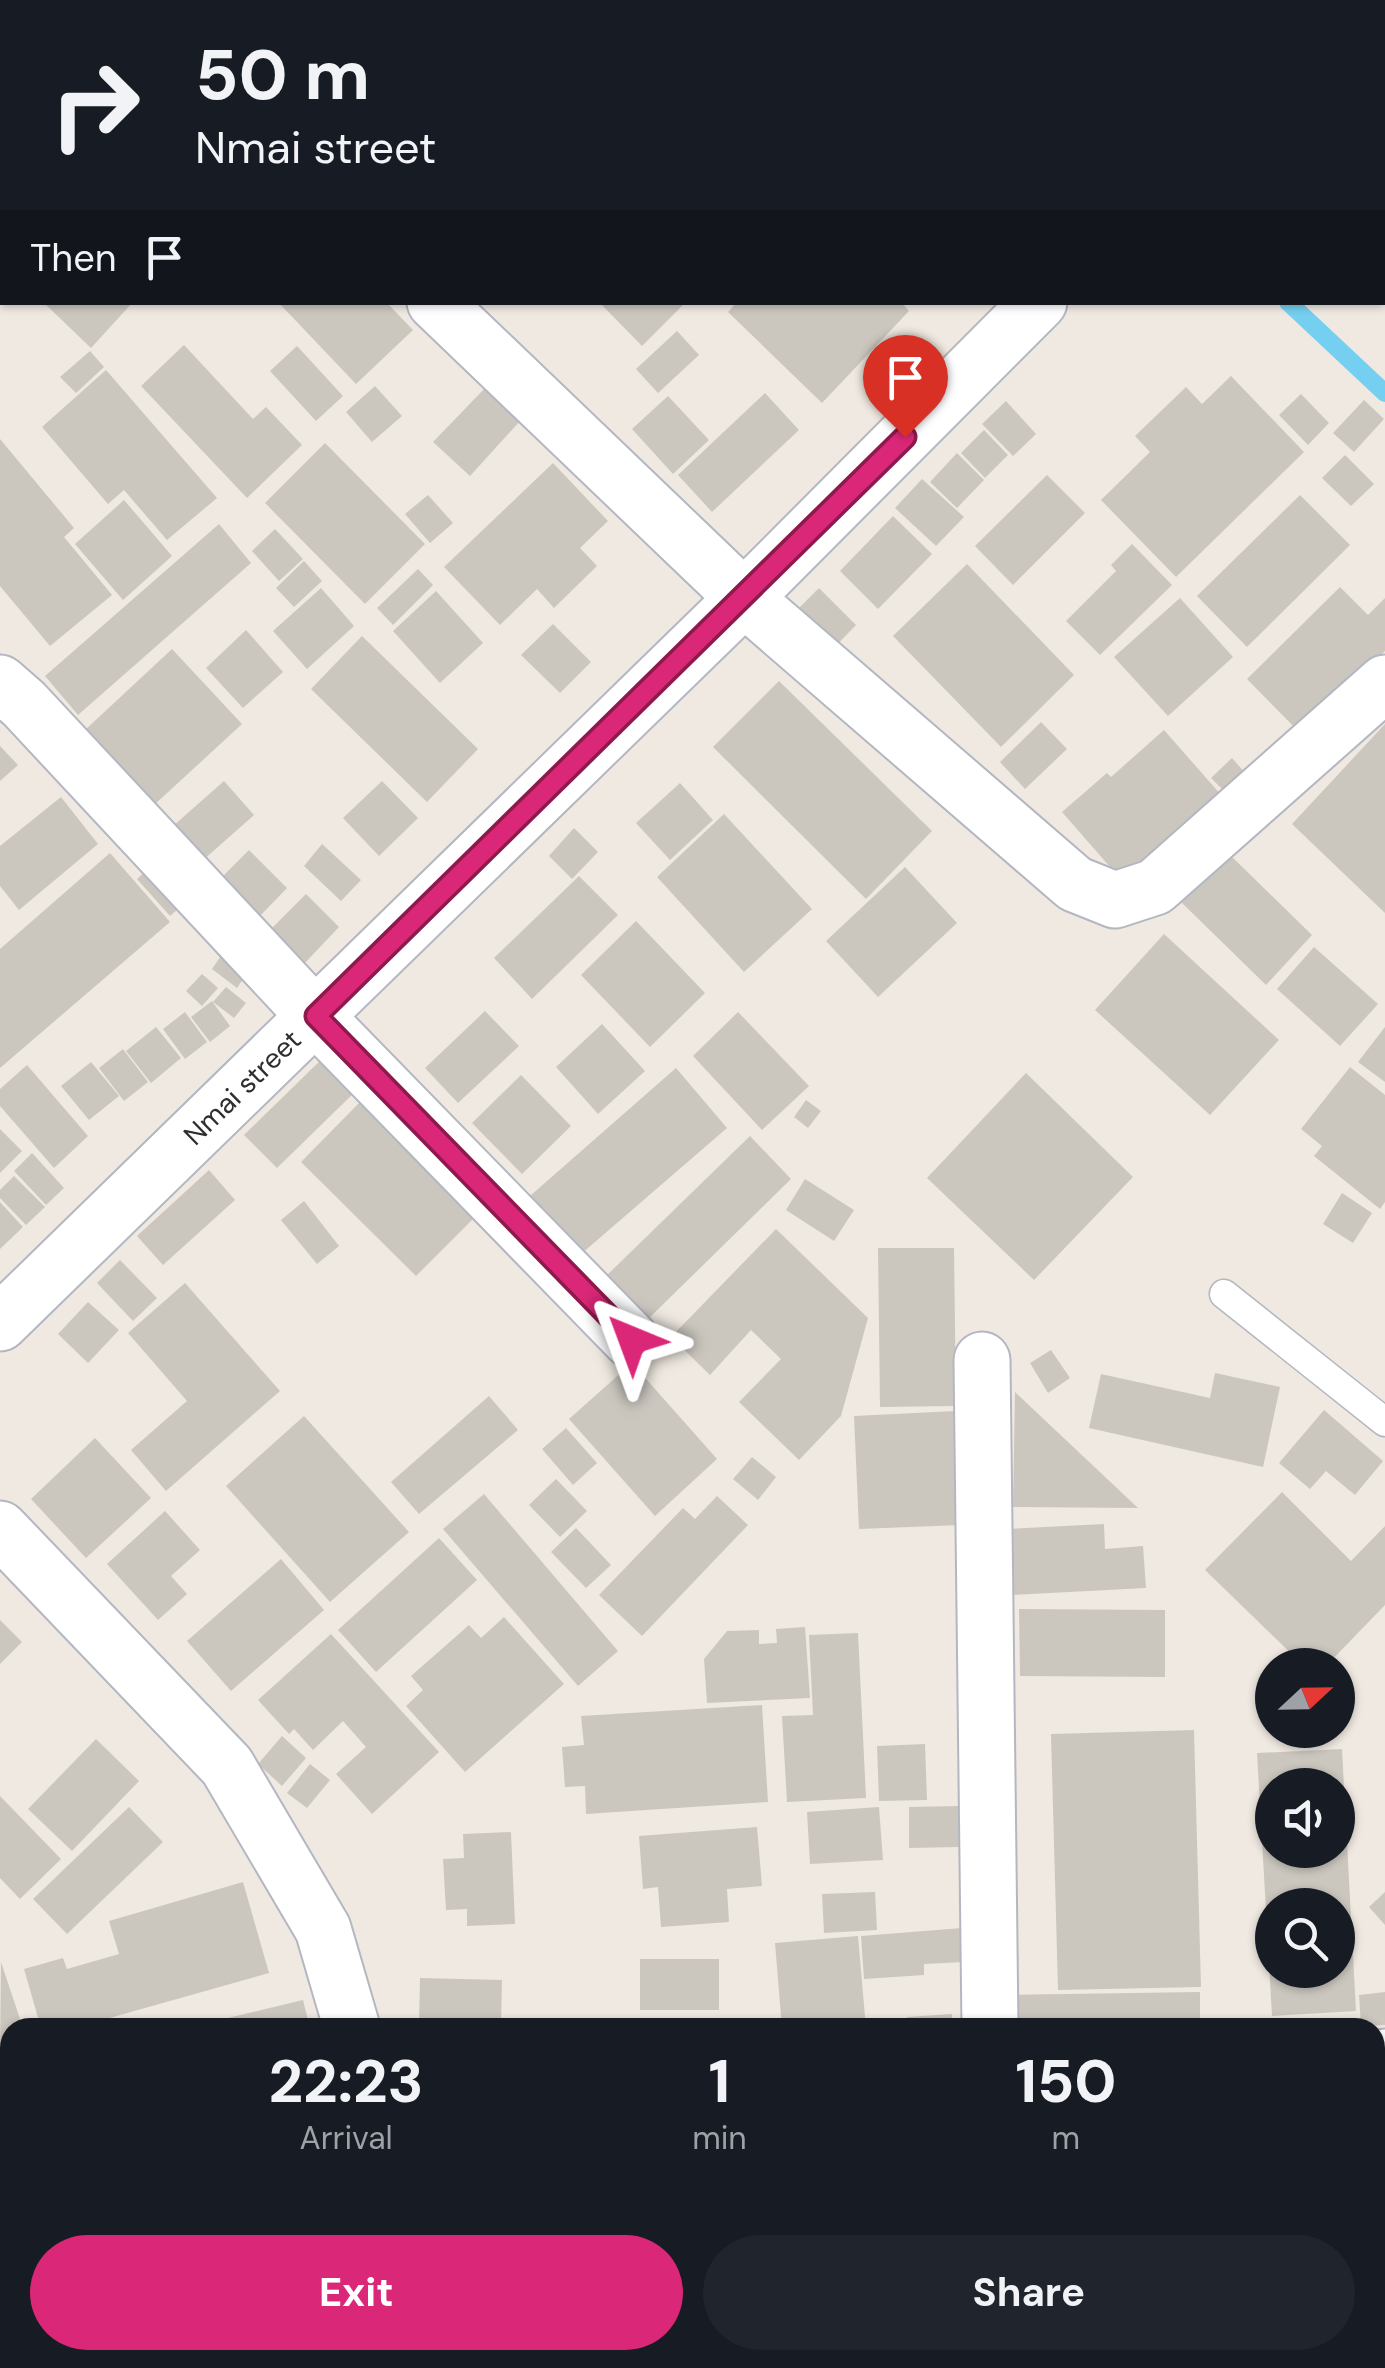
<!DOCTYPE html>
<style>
body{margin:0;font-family:"DM Sans",sans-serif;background:#20242c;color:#f1f3f6;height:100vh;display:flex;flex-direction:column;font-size:38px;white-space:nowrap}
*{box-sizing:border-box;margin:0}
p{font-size:32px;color:#9ea1a6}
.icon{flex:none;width:55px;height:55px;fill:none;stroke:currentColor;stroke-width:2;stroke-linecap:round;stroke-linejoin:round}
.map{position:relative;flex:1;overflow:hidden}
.side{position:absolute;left:0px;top:2018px;width:1385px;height:352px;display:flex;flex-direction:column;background:#171b24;border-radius:30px 30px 0 0;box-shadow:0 2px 8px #0004}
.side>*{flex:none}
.hud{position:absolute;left:0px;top:0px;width:1385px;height:305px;box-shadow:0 2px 8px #0004;background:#171b24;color:#f1f3f6;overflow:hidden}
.needle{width:65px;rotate:68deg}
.controls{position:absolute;left:1255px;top:1648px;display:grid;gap:20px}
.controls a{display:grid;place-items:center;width:100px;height:100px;border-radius:50%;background:#171b24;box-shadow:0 2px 8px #0004;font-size:50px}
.pin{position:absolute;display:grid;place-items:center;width:85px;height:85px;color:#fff;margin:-102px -42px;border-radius:50% 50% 50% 0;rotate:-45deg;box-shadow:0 0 10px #0007}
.pin .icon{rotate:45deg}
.me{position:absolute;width:110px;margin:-55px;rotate:316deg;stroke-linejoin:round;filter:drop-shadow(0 0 8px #0008)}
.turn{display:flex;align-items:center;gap:35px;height:210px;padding:0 30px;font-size:45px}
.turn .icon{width:130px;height:130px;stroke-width:2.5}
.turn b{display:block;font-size:70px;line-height:85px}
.then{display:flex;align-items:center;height:95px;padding:0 30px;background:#0003;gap:20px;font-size:38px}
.eta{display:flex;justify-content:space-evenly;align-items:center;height:170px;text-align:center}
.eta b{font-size:60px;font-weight:700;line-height:70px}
.action{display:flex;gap:20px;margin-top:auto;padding:20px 30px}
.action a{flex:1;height:115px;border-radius:60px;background:#db2777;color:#fff;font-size:40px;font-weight:700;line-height:115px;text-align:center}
.action a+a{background:#20242c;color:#f1f3f6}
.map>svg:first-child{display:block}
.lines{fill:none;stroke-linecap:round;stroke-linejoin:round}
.stream{stroke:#75cff0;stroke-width:18}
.building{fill:#cbc7bf;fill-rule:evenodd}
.lane-casing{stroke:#b4b7c1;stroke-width:31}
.street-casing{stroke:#b4b7c1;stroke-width:59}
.secondary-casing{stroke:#b4b7c1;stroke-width:59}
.lane{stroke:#fff;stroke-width:28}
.street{stroke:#fff;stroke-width:55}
.secondary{stroke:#fff;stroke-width:55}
.route-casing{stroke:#8e194d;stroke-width:25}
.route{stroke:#db2777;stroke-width:18}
.labels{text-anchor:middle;stroke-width:10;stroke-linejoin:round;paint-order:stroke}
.street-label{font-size:28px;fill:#2e2e2e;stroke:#fff}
</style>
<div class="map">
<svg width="1385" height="2368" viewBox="0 0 1385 2368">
<rect width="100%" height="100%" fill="#efe9e1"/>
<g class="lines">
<g class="stream">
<polyline points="947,0 950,2"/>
<polyline points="1288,302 1385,393"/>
</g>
</g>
<g class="building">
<polygon points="43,302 133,302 91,348"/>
<polygon points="278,302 386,302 413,330 356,384"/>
<polygon points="599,302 686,302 642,346"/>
<polygon points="737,302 901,302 909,311 822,403 728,312"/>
<polygon points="677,331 699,355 658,393 636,369"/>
<polygon points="184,345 253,419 266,407 302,445 247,498 141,386"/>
<polygon points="297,346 343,396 316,421 270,371"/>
<polygon points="90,351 104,367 76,393 60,377"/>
<polygon points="106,370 217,498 167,540 124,490 108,504 42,427"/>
<polygon points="1231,376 1304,452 1176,577 1101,500 1150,452 1135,436 1186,387 1202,404"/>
<polygon points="375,386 402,416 372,442 346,412"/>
<polygon points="486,387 521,420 470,476 433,442"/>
<polygon points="765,393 799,430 712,512 678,475"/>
<polygon points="1301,394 1329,423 1308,445 1279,415"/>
<polygon points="668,396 709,440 673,474 632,429"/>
<polygon points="1364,400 1384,419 1354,452 1333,433"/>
<polygon points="1006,401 1036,434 1013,456 982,424"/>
<polygon points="984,430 1008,455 985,478 961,453"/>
<polygon points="0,439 74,528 64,537 112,595 50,646 0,586"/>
<polygon points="325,443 425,544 365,604 265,503"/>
<polygon points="957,453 984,480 957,508 930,482"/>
<polygon points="1345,455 1374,484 1351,506 1322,478"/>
<polygon points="553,463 608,521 580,548 597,566 554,608 537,589 500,625 444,567"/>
<polygon points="1047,475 1085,513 1013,585 975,546"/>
<polygon points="922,479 964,517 936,546 895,508"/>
<polygon points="428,495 453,523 430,543 405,514"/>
<polygon points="1300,495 1350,545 1247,647 1197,596"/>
<polygon points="124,500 172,556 123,600 75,544"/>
<polygon points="893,516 932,554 878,609 840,571"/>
<polygon points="219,524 251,563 78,715 45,676"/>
<polygon points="275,529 303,559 279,581 252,551"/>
<polygon points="1132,544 1172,585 1100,655 1066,621 1116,571 1111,565"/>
<polygon points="304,561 322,581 294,607 276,588"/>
<polygon points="967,564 1074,675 1001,747 893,636"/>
<polygon points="418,569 433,585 393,625 377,608"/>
<polygon points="1340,587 1368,615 1385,598 1385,651 1301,734 1247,679"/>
<polygon points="321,588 354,626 307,669 273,631"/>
<polygon points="819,588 856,625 828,654 790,617"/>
<polygon points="436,591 483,643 440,683 393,631"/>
<polygon points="1180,598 1233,657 1168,716 1114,657"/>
<polygon points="553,624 591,662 560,693 521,655"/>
<polygon points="246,630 283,672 243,708 206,668"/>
<polygon points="362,636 478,749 427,802 311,689"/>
<polygon points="172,649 242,724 153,806 84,731"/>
<polygon points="779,681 932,831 866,899 713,747"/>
<polygon points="1041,722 1067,749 1025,789 1000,762"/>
<polygon points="1385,724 1385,913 1292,824"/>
<polygon points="1164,730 1222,796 1124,883 1062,812 1107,773 1111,777"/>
<polygon points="0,746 18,765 0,781"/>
<polygon points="1232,758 1246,774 1226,793 1211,778"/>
<polygon points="224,781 254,815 201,862 172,827"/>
<polygon points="382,781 418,818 379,856 343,818"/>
<polygon points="680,783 713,820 670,860 636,823"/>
<polygon points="61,797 98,844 19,910 0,886 0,846"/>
<polygon points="724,814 812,909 744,972 657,877"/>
<polygon points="574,828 598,852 572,879 549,856"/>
<polygon points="322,844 361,880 341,901 304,866"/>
<polygon points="249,850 287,888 259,917 221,878"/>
<polygon points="110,853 170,922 0,1068 0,949"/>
<polygon points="1228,853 1312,935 1266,985 1181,902"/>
<polygon points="159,859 193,896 170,916 137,879"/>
<polygon points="905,867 957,923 878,997 826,941"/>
<polygon points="579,876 618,915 532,999 494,958"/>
<polygon points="306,894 339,927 302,966 268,932"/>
<polygon points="636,921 705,993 650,1047 581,975"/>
<polygon points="1164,934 1279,1040 1210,1115 1095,1010"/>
<polygon points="229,944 255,962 237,988 212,969"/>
<polygon points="1314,947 1378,1004 1340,1046 1277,989"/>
<polygon points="202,974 218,988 202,1006 186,991"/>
<polygon points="226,987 246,1003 234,1018 213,1002"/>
<polygon points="212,1001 230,1026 210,1042 191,1017"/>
<polygon points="485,1011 519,1046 458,1103 425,1068"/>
<polygon points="185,1012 207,1042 185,1059 163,1029"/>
<polygon points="738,1012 809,1086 762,1130 693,1056"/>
<polygon points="602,1024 645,1071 598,1114 556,1067"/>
<polygon points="156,1027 181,1058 151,1083 126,1051"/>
<polygon points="1385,1027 1385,1082 1358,1062"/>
<polygon points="123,1049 148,1082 124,1101 99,1068"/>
<polygon points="326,1055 358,1089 277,1168 244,1135"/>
<polygon points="91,1062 119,1096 89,1120 61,1086"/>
<polygon points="27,1065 88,1136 54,1168 0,1106 0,1089"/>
<polygon points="1350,1067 1385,1095 1385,1202 1380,1209 1314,1156 1322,1146 1301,1129"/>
<polygon points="676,1068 727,1128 573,1261 522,1203"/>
<polygon points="1026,1073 1133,1177 1034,1280 927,1178"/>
<polygon points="521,1075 571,1126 522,1174 472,1123"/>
<polygon points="362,1100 477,1215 416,1276 301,1162"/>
<polygon points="806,1100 821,1111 808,1128 794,1117"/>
<polygon points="0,1129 22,1151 0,1173"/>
<polygon points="750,1136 791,1179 644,1323 602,1280"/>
<polygon points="32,1153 64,1188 46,1205 14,1171"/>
<polygon points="209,1170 235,1200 163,1265 137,1236"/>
<polygon points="14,1176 45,1207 26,1225 0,1198 0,1190"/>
<polygon points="805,1179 854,1210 834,1241 786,1210"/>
<polygon points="1342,1193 1372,1213 1353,1243 1323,1224"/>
<polygon points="304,1201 339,1246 317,1264 281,1220"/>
<polygon points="0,1202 23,1227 0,1249"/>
<polygon points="776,1229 868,1318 841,1416 799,1460 739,1402 781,1359 751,1330 710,1375 671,1337"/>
<polygon points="878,1248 954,1248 956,1406 880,1407"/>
<polygon points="120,1260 157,1298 133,1321 97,1283"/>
<polygon points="185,1283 280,1391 166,1491 131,1450 187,1401 128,1333"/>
<polygon points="88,1302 119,1330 88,1363 58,1334"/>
<polygon points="1051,1350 1070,1378 1048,1393 1030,1363"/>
<polygon points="632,1363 717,1459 655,1516 569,1419"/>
<polygon points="1215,1373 1280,1387 1263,1467 1089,1428 1101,1374 1210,1398"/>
<polygon points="1015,1392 1138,1508 1013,1507"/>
<polygon points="489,1396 518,1430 419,1514 391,1482"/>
<polygon points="1324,1410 1383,1461 1355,1495 1326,1471 1310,1489 1279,1463"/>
<polygon points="956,1411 961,1525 859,1529 854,1416"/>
<polygon points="304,1416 409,1532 330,1602 226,1486"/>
<polygon points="566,1428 597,1463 573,1485 542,1449"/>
<polygon points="95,1438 151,1498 86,1558 31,1499"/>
<polygon points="752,1457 776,1477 758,1500 733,1479"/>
<polygon points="556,1479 587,1511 560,1537 529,1505"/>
<polygon points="1282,1492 1351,1561 1385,1526 1385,1605 1327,1665 1303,1665 1205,1570"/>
<polygon points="484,1494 618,1651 578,1686 443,1529"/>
<polygon points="717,1496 748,1525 642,1636 599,1595 683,1508 695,1519"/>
<polygon points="165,1511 200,1550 171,1576 187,1594 158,1620 107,1564"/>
<polygon points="1104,1524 1105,1549 1143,1546 1146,1588 1012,1595 1008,1529"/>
<polygon points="576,1528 611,1565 586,1588 551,1552"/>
<polygon points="439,1538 477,1580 376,1672 338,1630"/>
<polygon points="281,1559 324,1610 231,1691 187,1641"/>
<polygon points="1019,1609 1165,1610 1165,1677 1020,1676"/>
<polygon points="504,1617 564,1684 465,1772 406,1706 423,1690 411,1676 469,1625 481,1638"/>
<polygon points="0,1620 22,1642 0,1664"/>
<polygon points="805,1627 810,1698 707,1703 704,1659 727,1631 759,1630 759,1644 777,1643 776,1629"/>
<polygon points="858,1633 866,1798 787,1802 782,1716 813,1715 809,1635"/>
<polygon points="331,1634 439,1752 372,1814 336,1774 366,1747 343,1721 313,1750 294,1729 289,1734 258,1700"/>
<polygon points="762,1705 768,1802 586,1814 585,1786 565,1787 562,1747 584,1745 581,1716"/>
<polygon points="1194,1730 1201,1987 1058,1990 1051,1734"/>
<polygon points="282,1736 306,1758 282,1786 258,1764"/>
<polygon points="96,1739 139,1781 72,1851 28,1809"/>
<polygon points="925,1744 927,1800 879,1801 877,1746"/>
<path d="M1342,1749L1356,2011L1272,2016L1257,1753ZM1272,1785H1338V1850H1272ZM1272,1905H1338V1970H1272Z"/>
<polygon points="310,1764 330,1780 307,1808 287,1793"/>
<polygon points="0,1796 61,1859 20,1899 0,1878"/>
<polygon points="959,1806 959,1847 909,1848 909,1807"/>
<polygon points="129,1807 163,1842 67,1934 33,1899"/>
<polygon points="879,1807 883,1860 810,1864 807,1812"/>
<polygon points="757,1827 762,1886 727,1889 729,1922 661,1927 658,1887 643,1889 639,1836"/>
<polygon points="511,1832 515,1924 467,1926 467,1909 446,1910 443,1859 464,1858 463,1834"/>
<polygon points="243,1882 269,1973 74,2028 41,2028 24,1969 63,1958 67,1969 119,1954 109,1921"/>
<polygon points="875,1892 877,1930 824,1933 822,1894"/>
<polygon points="1385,1892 1385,1925 1369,1907"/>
<polygon points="962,1928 964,1962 924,1964 924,1975 864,1979 861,1936"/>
<polygon points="858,1936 866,2028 782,2028 775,1943"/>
<rect x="640" y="1959" width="79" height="51"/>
<polygon points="1,1962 23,2028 10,2028 10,2045 0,2049"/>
<polygon points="420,1978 502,1980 501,2026 419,2025"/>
<polygon points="1200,1992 1200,2028 1006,2028 1006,1995"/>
<polygon points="1385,1992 1385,2025 1361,2026 1359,1995"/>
<polygon points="303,2000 310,2028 203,2028 202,2024"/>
<polygon points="952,2014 952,2028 908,2028 907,2017"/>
<polygon points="10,2071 10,2153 0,2157 0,2074"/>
<polygon points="10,2166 10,2265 0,2268 0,2169"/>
<polygon points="1375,2178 1385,2190 1385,2349 1375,2337"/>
<polygon points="42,2360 115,2360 117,2368 44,2368"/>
<polygon points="124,2360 216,2360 219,2368 127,2368"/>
<polygon points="221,2360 316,2360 316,2361 295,2368 223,2368"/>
<polygon points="353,2360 387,2360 390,2368 332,2368"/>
<polygon points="802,2360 890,2360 890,2368 803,2368"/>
<polygon points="1300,2360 1373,2360 1379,2368 1306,2368"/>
</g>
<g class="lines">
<g class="lane-casing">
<polyline id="lane" points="1224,1294 1385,1422"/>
</g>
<g class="street-casing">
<g id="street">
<polyline points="0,42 2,43"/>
<polyline points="435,302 744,598 1075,884 1115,900 1155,887 1385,683"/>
<polyline points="0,683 24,704 315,1016 631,1340"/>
<polyline points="982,1360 990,2028"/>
<polyline points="0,1529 227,1766 323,1929 352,2028"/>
<polyline points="1375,2058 1385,2057"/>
<polyline points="457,2360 460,2368"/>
<polyline points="1004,2360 1005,2368"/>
<polyline points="1241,2360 1241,2368"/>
</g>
</g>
<g class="secondary-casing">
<g id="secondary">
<polyline points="1319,2 1322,0"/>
<path id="s1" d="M0,1323L744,598L1039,302"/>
</g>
</g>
<use href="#lane" class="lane"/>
<use href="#street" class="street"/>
<use href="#secondary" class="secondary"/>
</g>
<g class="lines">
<g class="route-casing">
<polyline id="route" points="632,1340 316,1016 905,437"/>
</g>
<use href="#route" class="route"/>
</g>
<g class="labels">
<g class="street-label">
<text dy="10" stroke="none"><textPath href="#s1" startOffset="338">Nmai street</textPath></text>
</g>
</g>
</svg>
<div class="controls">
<a><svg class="needle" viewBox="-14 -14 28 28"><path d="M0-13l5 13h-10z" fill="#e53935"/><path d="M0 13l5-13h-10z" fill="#9ea1a6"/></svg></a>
<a><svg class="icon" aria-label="sound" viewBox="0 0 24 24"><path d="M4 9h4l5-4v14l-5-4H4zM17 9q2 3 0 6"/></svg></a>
<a><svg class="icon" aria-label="search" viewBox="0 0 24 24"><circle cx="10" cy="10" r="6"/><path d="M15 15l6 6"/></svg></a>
</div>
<div class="pin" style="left:905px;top:437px;background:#d93025"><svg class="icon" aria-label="arrive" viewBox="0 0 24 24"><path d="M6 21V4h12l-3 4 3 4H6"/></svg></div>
<svg class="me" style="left:632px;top:1340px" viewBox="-20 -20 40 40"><path d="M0-17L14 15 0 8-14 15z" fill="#db2777" stroke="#fff" stroke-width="4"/></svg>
<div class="hud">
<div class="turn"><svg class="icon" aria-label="right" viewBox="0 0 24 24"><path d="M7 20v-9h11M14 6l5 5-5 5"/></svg><div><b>50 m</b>Nmai street</div></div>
<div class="then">Then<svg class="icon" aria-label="arrive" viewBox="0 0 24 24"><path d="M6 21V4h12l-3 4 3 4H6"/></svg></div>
</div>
<section class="side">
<div class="eta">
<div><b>22:23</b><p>Arrival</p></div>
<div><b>1</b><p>min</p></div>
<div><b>150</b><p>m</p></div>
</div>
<div class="action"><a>Exit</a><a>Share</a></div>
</section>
</div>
